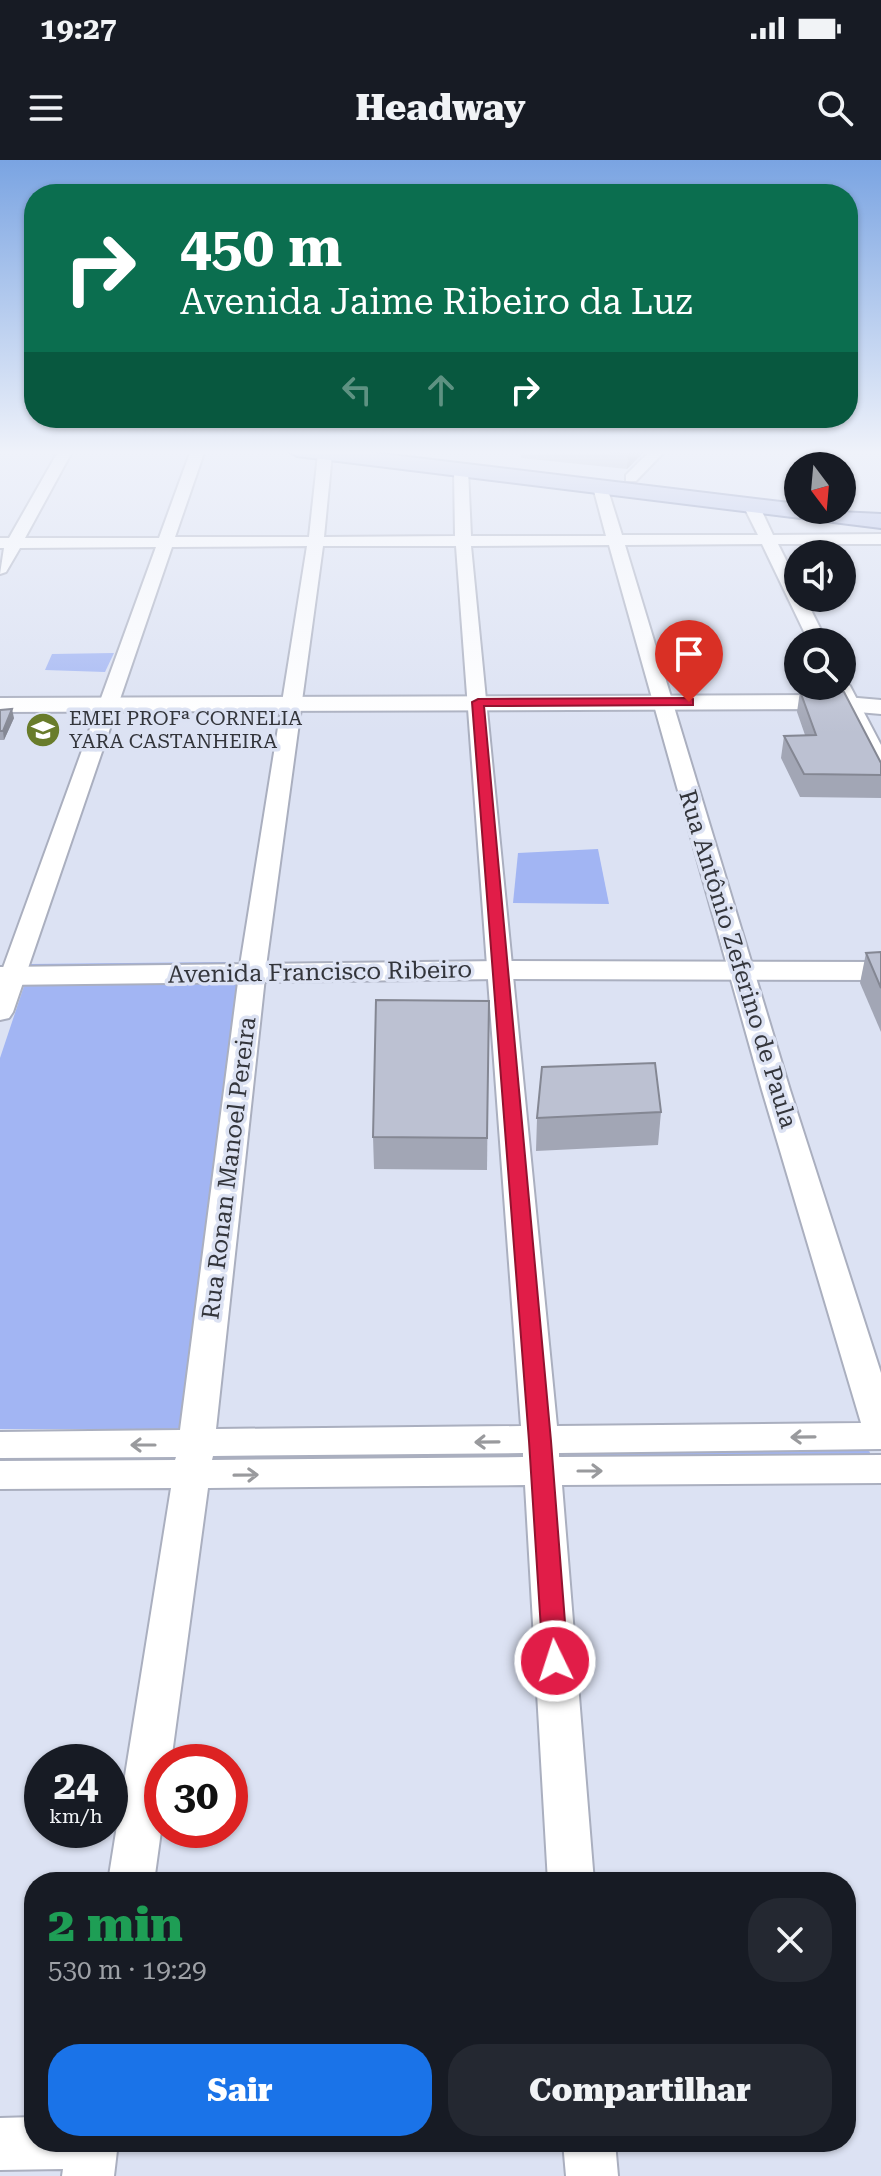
<!DOCTYPE html>
<html lang="pt">
<meta charset="utf-8">
<style>
body{margin:0;font-family:"Roboto Serif",serif;background:#242831;color:#f1f3f6;height:100vh;display:flex;flex-direction:column;font-size:30px;white-space:nowrap}
*{box-sizing:border-box;margin:0}
p{font-size:26px;color:#9ea1a6}
.icon{flex:none;width:44px;height:44px;fill:none;stroke:currentColor;stroke-width:2;stroke-linecap:round;stroke-linejoin:round}
.map{position:relative;flex:1;overflow:hidden}
.drawer{position:absolute;left:24px;top:1712px;width:832px;height:280px;display:flex;flex-direction:column;background:#171b24;border-radius:32px;box-shadow:0 2px 6px #0004}
.drawer>*{flex:none}
.hud{position:absolute;left:24px;top:24px;width:834px;height:244px;border-radius:32px;box-shadow:0 2px 6px #0004;background:#0b6e4f;color:#fff;overflow:hidden}
.needle{width:52px;rotate:164deg}
.controls{position:absolute;left:784px;top:292px;display:grid;gap:16px}
.controls a{display:grid;place-items:center;width:72px;height:72px;border-radius:50%;background:#171b24;box-shadow:0 2px 6px #0004;font-size:40px}
.speed{position:absolute;left:24px;top:1584px;display:flex;gap:16px;font-size:40px;font-weight:700;text-align:center}
.speed>*{display:grid;place-content:center;width:104px;height:104px;border-radius:50%;background:#171b24;box-shadow:0 2px 6px #0004;line-height:1}
.speed small{font-size:20px;font-weight:400}
.speed .limit{border:12px solid #d22;background:#fff;color:#111}
.pin{position:absolute;display:grid;place-items:center;width:68px;height:68px;color:#fff;margin:-82px -34px;border-radius:50% 50% 50% 0;rotate:-45deg;box-shadow:0 0 8px #0007}
.pin .icon{rotate:45deg}
.me{position:absolute;width:88px;margin:-44px;rotate:356deg;stroke-linejoin:round;filter:drop-shadow(0 0 6px #0008)}
.turn{display:flex;align-items:center;gap:28px;height:168px;padding:0 24px;font-size:36px}
.turn .icon{width:104px;height:104px;stroke-width:2.5}
.turn b{display:block;font-size:56px;line-height:68px}
.lanes{display:flex;align-items:center;height:76px;padding:0 24px;background:#0003;justify-content:center;gap:40px;direction:ltr}
.lanes .off{opacity:.35}
.round{display:grid;place-items:center;flex:none;width:84px;height:84px;border-radius:32px;background:#242831}
.overview{display:flex;align-items:center;justify-content:space-between;height:136px;padding:0 24px}
h1{font-size:48px;font-weight:800;line-height:60px;color:#1e9e55}
.primary-button{display:flex;gap:16px;margin-top:auto;padding:16px 24px}
.primary-button a{flex:1;height:92px;border-radius:32px;background:#1a73e8;color:#fff;font-size:32px;font-weight:800;line-height:92px;text-align:center}
.primary-button a+a{background:#242831;color:#f1f3f6}
.status{display:flex;justify-content:space-between;align-items:center;height:56px;padding:0 40px;background:#171b24;direction:ltr}
.status svg{height:22px;fill:currentColor}
header{display:flex;justify-content:space-between;align-items:center;height:104px;padding:0 24px;background:#171b24;font-size:36px;font-weight:800}
.map>svg:first-child{display:block}
.green{fill:#a2b5f3}
.lines{fill:none;stroke-linecap:round;stroke-linejoin:round}
.minor-casing{stroke:#aaafbf;stroke-width:4}
.tertiary-casing{stroke:#aaafbf;stroke-width:4}
.primary-casing{stroke:#62709f;stroke-width:4}
.minor{fill:#fff;fill-rule:evenodd}
.tertiary{fill:#fff;fill-rule:evenodd}
.primary{fill:#b0bce6;fill-rule:evenodd}
.wall{fill:#a2a6b5}
.shaded-wall{fill:#848793}
.building{fill:#bcc1d2;stroke:#848793;stroke-width:2}
.oneway{stroke:#999a9d}
.route{fill:#e11d48;stroke:#92132f;stroke-width:2}
.labels{text-anchor:middle;stroke-width:7;stroke-linejoin:round;paint-order:stroke}
.far-poi-label{font-size:20px;fill:#33353b;stroke:#dce2f3;text-anchor:start}
.street-label{font-size:24px;fill:#33353b;stroke:#dce2f3}
</style>
<div class="status"><b>19:27</b><svg viewBox="0 0 49 12"><path d="M0 12V9h3v3zM5 12V6h3v6zM10 12V3h3v9zM15 12V0h3v12zM26 1h20v11H26zM47 4h2v5h-2z"/></svg></div>
<header><svg class="icon" aria-label="menu" viewBox="0 0 24 24"><path d="M4 6h16M4 12h16M4 18h16"/></svg>Headway<svg class="icon" aria-label="search" viewBox="0 0 24 24"><circle cx="10" cy="10" r="6"/><path d="M15 15l6 6"/></svg></header>
<div class="map">
<svg width="881" height="2016" viewBox="0 0 881 2016">
<rect width="100%" height="100%" fill="#dce2f3"/>
<g class="green">
<polygon points="114,493 105,512 45,510 52,494"/>
<polygon points="598,689 609,744 513,743 518,693"/>
<polygon points="226,802 234,806 20,808 30,804"/>
<polygon points="241,821 184,1269 0,1269 0,898 25,823"/>
<polygon points="863,1287 870,1292 868,1300 566,1298 569,1292"/>
<polygon points="511,1291 516,1299 209,1303 222,1293"/>
</g>
<g class="lines">
<g class="minor-casing">
<g id="minor">
<path d="M59,290H73L25,378H159L191,290H205L175,377H309L318,294L323,290L332,294L324,377L455,376L454,310L461,306L468,310L471,376H606L593,327L600,323L607,327L622,375H758L743,345L751,340L759,345L773,375L881,374V384H778L798,424V438H805L827,482H809L762,384L625,385L790,930L881,1213V1289L559,1293V1297L881,1295V1323L562,1325L594,1722H548L525,1325L208,1328L171,1602H162V1664L154,1722H108L171,1328L0,1329V1301L175,1300L176,1297L0,1298V1272L180,1270L241,799L307,386L172,387L13,852L9,858L0,860V816L156,387L20,388L6,412L0,414L4,388H0V378H9ZM609,385L762,930L861,1263L557,1266L471,386ZM323,386H456L521,1266L216,1269L267,799ZM523,1293V1297L212,1300L213,1296Z"/>
<polygon points="651,290 666,290 636,321 626,321 626,315"/>
<polygon points="842,521 850,526 881,585 881,610 871,604 830,526 842,526"/>
<polygon points="34,1957 34,1982 118,1982 114,2016 62,2016 63,2009 0,2010 0,1958"/>
<polygon points="563,1982 615,1982 618,2016 566,2016"/>
</g>
</g>
<g class="tertiary-casing">
<g id="tertiary">
<polygon points="823,535 881,540 881,554 823,549 0,552 0,538"/>
<polygon points="501,801 881,802 881,820 501,819 0,825 0,807"/>
</g>
</g>
<g class="primary-casing">
<polygon id="primary" points="287,290 350,290 798,344 798,350 881,354 881,368 297,296"/>
</g>
<use href="#minor" class="minor"/>
<use href="#tertiary" class="tertiary"/>
<use href="#primary" class="primary"/>
</g>
<g class="wall">
<polygon points="521,290 646,290 627,309 521,298"/>
<polygon points="800,531 881,603 881,638 800,637 781,598 784,576 805,575 797,552"/>
<polygon points="0,550 14,558 4,580 0,580"/>
<polygon points="881,792 881,872 860,823 866,793"/>
<polygon points="489,841 487,1010 374,1009 373,977"/>
<polygon points="661,952 658,985 536,991 537,958"/>
</g>
<g class="shaded-wall">
<polygon points="633,290 646,290 627,309 628,294"/>
<polygon points="12,549 14,558 4,580 3,571"/>
</g>
<g class="building">
<polygon points="589,290 633,290 628,294"/>
<polygon points="800,531 844,532 881,603 881,615 804,614 784,576 816,575"/>
<polygon points="12,549 3,571 0,571 0,550"/>
<polygon points="881,792 881,828 866,793"/>
<polygon points="376,840 489,841 487,978 373,977"/>
<polygon points="655,903 661,952 537,958 542,907"/>
</g>
<defs><path id="oneway-shaft" d="M-6 0H5M1.5-3L5.5 0L1.5 3" fill="none" stroke-width="1.6" stroke-linecap="round" stroke-linejoin="round" transform="scale(2)"/></defs>
<g class="oneway">
<use href="#oneway-shaft" transform="translate(803 1277) rotate(179)"/>
<use href="#oneway-shaft" transform="translate(487 1282) rotate(179)"/>
<use href="#oneway-shaft" transform="translate(143 1285) rotate(-180)"/>
<use href="#oneway-shaft" transform="translate(590 1311)"/>
<use href="#oneway-shaft" transform="translate(246 1315) rotate(-1)"/>
</g>
<linearGradient id="sky" x2="0" y2="1"><stop stop-color="#7aa4e2"/><stop offset="0.51" stop-color="#eff2fa"/><stop offset="1" stop-color="#eff2fa" stop-opacity="0"/></linearGradient>
<rect width="881" height="573" fill="url(#sky)"/>
<polygon class="route" points="689,538 693,539 693,545 484,546 551,1281 568,1501 564,1508 555,1511 547,1508 543,1501 529,1281 472,542 478,539"/>
<defs>
<g id="school-disc" transform="scale(1.8)"><circle r="9.5" fill="#697c2b" stroke="#dce2f3"/><path d="M0-5L7-2L0 1L-7-2ZM-4 1L0 2.5L4 1V4Q0 6-4 4Z" fill="#fff"/></g>
</defs>
<g fill-rule="evenodd">
<use href="#school-disc" x="43" y="570"/>
</g>
<g class="labels">
<g class="far-poi-label">
<text x="69" y="565">EMEI PROFª CORNELIA<tspan x="69" dy="23">YARA CASTANHEIRA</tspan></text>
</g>
<g class="street-label">
<text transform="translate(738 799) rotate(73)" y="8">Rua Antônio Zeferino de Paula</text>
<text transform="translate(320 812) rotate(-1)" y="8">Avenida Francisco Ribeiro</text>
<text transform="translate(229 1008) rotate(-83)" y="8">Rua Ronan Manoel Pereira</text>
</g>
</g>
</svg>
<div class="controls">
<a><svg class="needle" viewBox="-14 -14 28 28"><path d="M0-13l5 13h-10z" fill="#e53935"/><path d="M0 13l5-13h-10z" fill="#9ea1a6"/></svg></a>
<a><svg class="icon" aria-label="sound" viewBox="0 0 24 24"><path d="M4 9h4l5-4v14l-5-4H4zM17 9q2 3 0 6"/></svg></a>
<a><svg class="icon" aria-label="search" viewBox="0 0 24 24"><circle cx="10" cy="10" r="6"/><path d="M15 15l6 6"/></svg></a>
</div>
<div class="speed"><div>24<small>km/h</small></div><div class="limit">30</div></div>
<div class="pin" style="left:689px;top:542px;background:#d93025"><svg class="icon" aria-label="arrive" viewBox="0 0 24 24"><path d="M6 21V4h12l-3 4 3 4H6"/></svg></div>
<svg class="me" style="left:555px;top:1501px" viewBox="-20 -20 40 40"><circle r="17" fill="#e11d48" stroke="#fff" stroke-width="3"/><path d="M0-11L8 9 0 5-8 9z" fill="#fff"/></svg>
<div class="hud">
<div class="turn"><svg class="icon" aria-label="right" viewBox="0 0 24 24"><path d="M7 20v-9h11M14 6l5 5-5 5"/></svg><div><b>450 m</b>Avenida Jaime Ribeiro da Luz</div></div>
<div class="lanes"><svg class="icon off" aria-label="left" viewBox="0 0 24 24"><path d="M17 20v-9H6M10 6l-5 5 5 5"/></svg><svg class="icon off" aria-label="ahead" viewBox="0 0 24 24"><path d="M12 20V5M6 11l6-6 6 6"/></svg><svg class="icon" aria-label="right" viewBox="0 0 24 24"><path d="M7 20v-9h11M14 6l5 5-5 5"/></svg></div>
</div>
<section class="drawer">
<div class="overview"><div><h1>2 min</h1><p>530 m · 19:29</p></div><a class="round"><svg class="icon" aria-label="close" viewBox="0 0 24 24"><path d="M6 6l12 12M18 6L6 18"/></svg></a></div>
<div class="primary-button"><a>Sair</a><a>Compartilhar</a></div>
</section>
</div>
